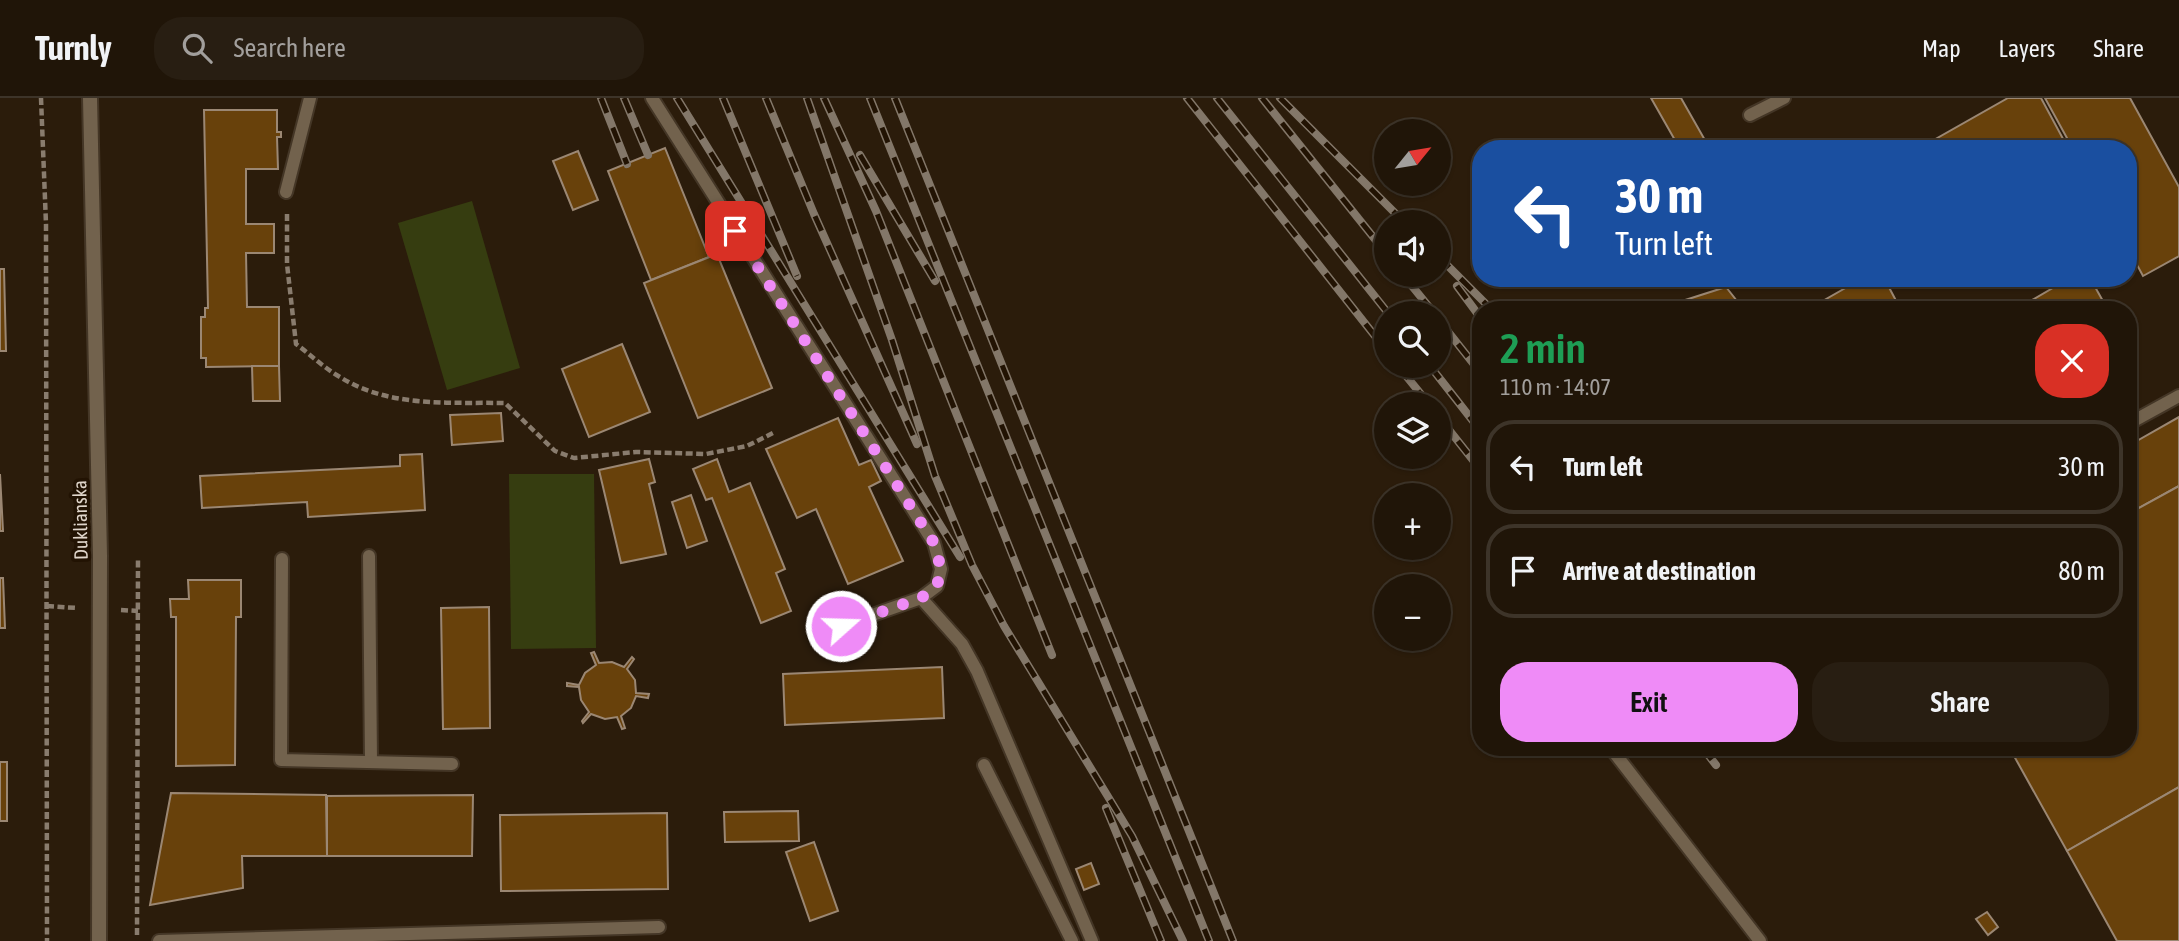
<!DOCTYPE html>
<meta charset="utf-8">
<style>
body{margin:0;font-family:"Asap Condensed",sans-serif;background:#281e12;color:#f1f3f6;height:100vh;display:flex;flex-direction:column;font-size:26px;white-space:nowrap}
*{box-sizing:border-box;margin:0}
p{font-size:23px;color:#a29f9c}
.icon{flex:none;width:38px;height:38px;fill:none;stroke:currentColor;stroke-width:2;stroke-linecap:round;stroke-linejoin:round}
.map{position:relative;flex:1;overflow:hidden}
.sheet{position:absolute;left:1472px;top:203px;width:665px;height:455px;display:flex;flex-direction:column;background:#201508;border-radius:28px;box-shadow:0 2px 5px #0004,0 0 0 2px #3d3429}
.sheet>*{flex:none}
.guide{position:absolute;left:1472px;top:42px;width:665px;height:147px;border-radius:28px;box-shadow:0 2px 5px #0004,0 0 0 2px #3d3429;background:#1a4fa0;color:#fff;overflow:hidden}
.needle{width:46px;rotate:60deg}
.buttons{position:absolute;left:1374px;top:21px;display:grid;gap:14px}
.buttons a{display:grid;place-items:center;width:77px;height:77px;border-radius:50%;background:#201508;box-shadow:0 2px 5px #0004,0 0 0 2px #3d3429;font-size:35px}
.pin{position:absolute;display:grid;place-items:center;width:60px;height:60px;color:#fff;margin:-30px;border-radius:14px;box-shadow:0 4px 10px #0006}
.me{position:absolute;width:77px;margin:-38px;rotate:70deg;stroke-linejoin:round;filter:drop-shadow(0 0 5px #0008)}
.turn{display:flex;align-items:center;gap:24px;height:147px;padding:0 28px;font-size:32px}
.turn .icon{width:91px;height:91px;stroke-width:2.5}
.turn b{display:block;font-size:49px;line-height:60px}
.round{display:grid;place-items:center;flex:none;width:74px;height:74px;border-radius:28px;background:#281e12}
.headline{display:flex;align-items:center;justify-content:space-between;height:119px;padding:0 28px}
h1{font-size:42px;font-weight:600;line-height:52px;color:#1e9e55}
.button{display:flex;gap:14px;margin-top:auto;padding:14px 28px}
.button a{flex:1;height:80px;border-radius:28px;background:#ef8bf7;color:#111;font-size:28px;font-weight:600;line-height:80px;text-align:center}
.button a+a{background:#281e12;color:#f1f3f6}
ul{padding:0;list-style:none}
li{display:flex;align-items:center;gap:21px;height:94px;margin:0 14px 10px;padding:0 14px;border:4px solid #3d3429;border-radius:28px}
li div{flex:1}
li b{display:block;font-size:26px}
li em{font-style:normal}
header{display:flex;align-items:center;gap:42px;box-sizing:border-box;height:98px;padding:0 35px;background:#201508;border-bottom:2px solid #3d3429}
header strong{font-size:33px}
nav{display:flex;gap:38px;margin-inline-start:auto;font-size:24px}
.search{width:490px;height:63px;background:#281e12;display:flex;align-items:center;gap:18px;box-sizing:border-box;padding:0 24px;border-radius:28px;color:#a29f9c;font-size:26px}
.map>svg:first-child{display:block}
.green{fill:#363d10}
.building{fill:#68410b;stroke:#9b8773;stroke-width:2}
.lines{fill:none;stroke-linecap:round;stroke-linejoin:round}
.service-casing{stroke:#443626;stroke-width:16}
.tertiary-casing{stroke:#443626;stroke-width:18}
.path{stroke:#897c6e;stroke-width:4.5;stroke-dasharray:7 3.5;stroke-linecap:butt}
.service{stroke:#72624d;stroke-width:12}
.tertiary{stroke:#72624d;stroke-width:14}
.rail-casing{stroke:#837769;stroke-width:8}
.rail{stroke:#221303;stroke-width:5;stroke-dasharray:16;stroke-linecap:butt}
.route{stroke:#ef8bf7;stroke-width:12;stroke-dasharray:0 21.6}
.labels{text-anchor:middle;stroke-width:7;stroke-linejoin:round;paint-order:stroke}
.street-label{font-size:19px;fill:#e0d6cb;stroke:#221303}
</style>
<header>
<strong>Turnly</strong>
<div class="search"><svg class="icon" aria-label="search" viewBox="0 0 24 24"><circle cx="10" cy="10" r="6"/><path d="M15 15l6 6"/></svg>Search here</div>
<nav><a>Map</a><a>Layers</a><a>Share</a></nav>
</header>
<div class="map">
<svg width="2179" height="843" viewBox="0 0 2179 843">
<rect width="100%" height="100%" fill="#2b1c0b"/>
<g class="green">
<polygon points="472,103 520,270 447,292 398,125"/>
<polygon points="509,376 594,376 596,550 511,551"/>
</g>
<g class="building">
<polygon points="1651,0 1681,0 1710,51 1680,51"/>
<polygon points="2008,0 2041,0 2068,50 1918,51"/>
<polygon points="2045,0 2130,0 2179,89 2179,158 2143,178 2128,150 2128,51 2073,51"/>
<polygon points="204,12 277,12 277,34 281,34 281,39 277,39 278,71 246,71 246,126 274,126 274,155 246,155 247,209 279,209 279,268 206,269 206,260 201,260 201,219 205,219 205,210 208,210"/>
<polygon points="665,50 709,159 651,182 608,73"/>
<polygon points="578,53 598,102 573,112 553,63"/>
<polygon points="717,156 772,290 698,320 644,185"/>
<polygon points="0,171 4,171 6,253 0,253"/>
<polygon points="1863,180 1884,180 1901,212 1807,212"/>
<polygon points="2070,180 2090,180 2108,212 2015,212"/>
<polygon points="1726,189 1744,212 1657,211"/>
<polygon points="622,246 650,314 589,339 562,271"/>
<polygon points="2128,247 2137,262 2128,267"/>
<polygon points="252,268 279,268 280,303 253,303"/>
<polygon points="501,315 503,343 452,347 450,317"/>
<polygon points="2179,319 2179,388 2128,416 2128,348"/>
<polygon points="838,320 859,367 871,362 881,383 869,389 903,463 848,486 816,411 797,420 766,351"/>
<polygon points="422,356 425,412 308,419 307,404 202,410 200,378 400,368 400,357"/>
<polygon points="649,361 655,384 649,386 666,456 621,465 599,372"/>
<polygon points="717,361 729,394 750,385 785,471 776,475 791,513 761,525 712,400 706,402 693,371"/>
<polygon points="0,376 3,433 0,433"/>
<polygon points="2179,388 2179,689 2067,753 2009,649 2128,649 2128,416"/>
<polygon points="691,397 707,443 687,450 672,404"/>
<polygon points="0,480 3,480 5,530 0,530"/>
<polygon points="188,482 241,482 241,519 236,519 235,667 176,668 176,519 171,519 170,501 189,501"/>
<polygon points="489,509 490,630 443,631 441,510"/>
<polygon points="594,554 599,565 612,564 624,569 632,559 634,561 627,571 635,582 636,595 649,596 648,600 636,598 631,610 621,618 625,630 622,631 617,619 605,621 591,616 583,625 582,623 589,614 581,602 579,589 567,588 567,585 579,587 585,575 596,567 591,555"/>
<polygon points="942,569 944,620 785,627 783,576"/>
<rect x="0" y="664" width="7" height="59"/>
<polygon points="2179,689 2179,843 2117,843 2067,753"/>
<polygon points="171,695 326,697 327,758 242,758 243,790 150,807"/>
<polygon points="473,697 472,758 327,758 327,698"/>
<polygon points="798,713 799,743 725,744 724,714"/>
<polygon points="667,715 668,791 501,793 500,717"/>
<polygon points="814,744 838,813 810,823 786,754"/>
<polygon points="1091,765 1099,786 1084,792 1076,771"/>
<polygon points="1987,814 1998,829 1988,837 1976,821"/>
</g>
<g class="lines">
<g class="service-casing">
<g id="service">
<polyline points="652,0 934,445 941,471 937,488 921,500 841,528"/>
<polyline points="1750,17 1784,0"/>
<polyline points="286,94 310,0"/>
<polyline points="2128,326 2179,298"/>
<polyline points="369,458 371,664"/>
<polyline points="282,461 281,662 452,666"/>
<polyline points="921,500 962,546 977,573 1092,843"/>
<polyline points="1610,649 1760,843"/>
<polyline points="984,667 1072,843"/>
<polyline points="159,843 659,829"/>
</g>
</g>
<g class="tertiary-casing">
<polyline id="tertiary" points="90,0 100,458 99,843"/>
</g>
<g class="path">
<polyline points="41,0 46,126 47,843"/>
<path d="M287,116V166L296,246C311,257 324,270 340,279C389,310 450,304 505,305L555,353L574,360L636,354L706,356L747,348L775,334"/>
<polyline points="47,508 77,510"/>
<polyline points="121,512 138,513"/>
<polyline points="137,837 138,460"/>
</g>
<use href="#service" class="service"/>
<use href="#tertiary" class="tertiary"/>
<g class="rail-casing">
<g id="rail">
<polyline points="601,0 627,66"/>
<polyline points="624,0 648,57"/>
<polyline points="677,0 960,459"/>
<polyline points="723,0 797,178"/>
<polyline points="766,0 814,116 917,346"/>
<polyline points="807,0 892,242 935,378 972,467 1004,528 1132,738 1183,843"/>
<polyline points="824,0 876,113 1052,557"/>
<polyline points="870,0 1209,843"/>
<polyline points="895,0 1233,843"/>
<polyline points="1187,0 1386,252"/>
<polyline points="1217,0 1388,215"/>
<polyline points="1262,0 1386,155"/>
<polyline points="1280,0 1404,124"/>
<polyline points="860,57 935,183"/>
<polyline points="1438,158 1492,212"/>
<polyline points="1403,177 1434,215"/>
<polyline points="1457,188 1480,219"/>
<polyline points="1438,221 1480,274"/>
<polyline points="1398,268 1429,306"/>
<polyline points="1430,268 1480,332"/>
<polyline points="1438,318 1480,371"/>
<polyline points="1702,649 1716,667"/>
<polyline points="1731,649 1734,654"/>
<polyline points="1106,710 1161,843"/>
</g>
</g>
<use href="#rail" class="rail"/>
</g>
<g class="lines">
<polyline class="route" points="735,133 934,445 941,471 937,488 921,500 841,528"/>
</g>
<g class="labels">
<g class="street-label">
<text transform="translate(80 422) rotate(-91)" y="7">Duklianska</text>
</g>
</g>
</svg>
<div class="buttons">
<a><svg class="needle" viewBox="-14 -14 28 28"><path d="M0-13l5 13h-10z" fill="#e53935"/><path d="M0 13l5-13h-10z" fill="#a29f9c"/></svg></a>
<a><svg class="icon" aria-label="sound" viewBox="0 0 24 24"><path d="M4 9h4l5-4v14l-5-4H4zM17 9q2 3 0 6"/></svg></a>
<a><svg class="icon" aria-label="search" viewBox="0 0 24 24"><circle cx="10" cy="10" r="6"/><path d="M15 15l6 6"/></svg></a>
<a><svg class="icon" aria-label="layers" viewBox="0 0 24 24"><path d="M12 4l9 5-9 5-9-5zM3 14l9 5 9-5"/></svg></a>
<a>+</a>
<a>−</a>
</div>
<div class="pin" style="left:735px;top:133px;background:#d93025"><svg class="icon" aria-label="arrive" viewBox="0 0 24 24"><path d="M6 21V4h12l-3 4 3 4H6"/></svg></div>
<svg class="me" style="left:841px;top:528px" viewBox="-20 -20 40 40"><circle r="17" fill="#ef8bf7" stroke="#fff" stroke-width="3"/><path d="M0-11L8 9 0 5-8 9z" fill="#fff"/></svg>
<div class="guide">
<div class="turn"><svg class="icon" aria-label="left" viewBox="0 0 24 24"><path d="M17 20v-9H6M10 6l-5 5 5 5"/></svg><div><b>30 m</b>Turn left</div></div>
</div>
<section class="sheet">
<div class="headline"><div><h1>2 min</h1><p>110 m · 14:07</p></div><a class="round" style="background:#d93025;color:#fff"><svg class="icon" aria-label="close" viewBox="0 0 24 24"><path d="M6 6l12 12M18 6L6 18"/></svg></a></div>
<ul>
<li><svg class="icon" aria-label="left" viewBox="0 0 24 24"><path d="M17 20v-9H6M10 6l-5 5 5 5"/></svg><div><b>Turn left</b></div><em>30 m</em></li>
<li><svg class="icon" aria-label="arrive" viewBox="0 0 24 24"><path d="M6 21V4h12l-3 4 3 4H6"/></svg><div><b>Arrive at destination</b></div><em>80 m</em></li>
</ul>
<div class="button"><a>Exit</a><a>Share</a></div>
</section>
</div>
